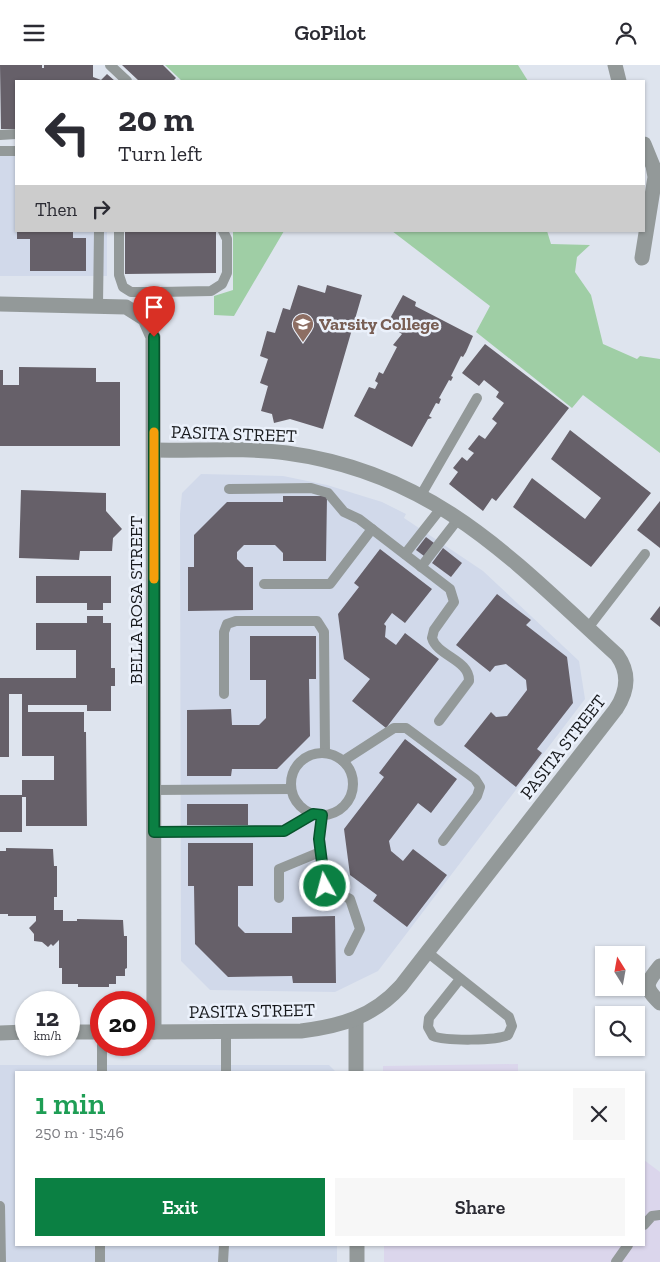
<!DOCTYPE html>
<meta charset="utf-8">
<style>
body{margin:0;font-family:"Zilla Slab",serif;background:#f7f7f7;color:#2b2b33;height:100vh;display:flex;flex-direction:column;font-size:19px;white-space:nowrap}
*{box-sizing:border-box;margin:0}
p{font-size:16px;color:#7c7c81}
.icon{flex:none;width:28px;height:28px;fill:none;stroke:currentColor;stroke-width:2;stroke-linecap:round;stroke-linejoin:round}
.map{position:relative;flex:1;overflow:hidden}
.drawer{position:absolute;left:15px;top:1006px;width:630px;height:175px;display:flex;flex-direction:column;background:#fff;border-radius:0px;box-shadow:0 1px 4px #0004}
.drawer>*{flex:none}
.banner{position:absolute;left:15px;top:15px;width:630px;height:152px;border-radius:0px;box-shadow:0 1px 4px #0004;background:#fff;color:#2b2b33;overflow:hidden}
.needle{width:32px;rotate:349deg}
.tools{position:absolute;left:595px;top:881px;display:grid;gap:10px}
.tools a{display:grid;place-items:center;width:50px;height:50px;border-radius:0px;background:#fff;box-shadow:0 1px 4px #0004;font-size:25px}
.speed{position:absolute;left:15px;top:926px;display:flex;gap:10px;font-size:25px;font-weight:700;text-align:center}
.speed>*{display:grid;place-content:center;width:65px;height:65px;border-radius:50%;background:#fff;box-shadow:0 1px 4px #0004;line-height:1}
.speed small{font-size:12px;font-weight:400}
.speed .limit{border:8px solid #d22;background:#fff;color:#111}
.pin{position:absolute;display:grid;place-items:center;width:42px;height:42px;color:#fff;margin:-51px -21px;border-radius:50% 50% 50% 0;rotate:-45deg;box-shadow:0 0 5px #0007}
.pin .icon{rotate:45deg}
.me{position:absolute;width:55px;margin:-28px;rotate:353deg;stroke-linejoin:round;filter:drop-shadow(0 0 4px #0008)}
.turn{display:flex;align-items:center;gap:18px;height:105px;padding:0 20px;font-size:22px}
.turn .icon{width:65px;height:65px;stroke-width:2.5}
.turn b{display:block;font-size:35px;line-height:42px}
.then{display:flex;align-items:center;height:48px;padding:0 20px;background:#0003;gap:10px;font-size:19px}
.round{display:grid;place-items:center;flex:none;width:52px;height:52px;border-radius:0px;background:#f7f7f7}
.summary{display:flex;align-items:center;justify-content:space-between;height:85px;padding:0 20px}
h1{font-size:30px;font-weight:600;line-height:38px;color:#1e9e55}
.action{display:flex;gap:10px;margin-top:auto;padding:10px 20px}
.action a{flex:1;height:58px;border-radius:0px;background:#0b8043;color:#fff;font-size:20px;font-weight:600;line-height:58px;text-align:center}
.action a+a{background:#f7f7f7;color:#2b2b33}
header{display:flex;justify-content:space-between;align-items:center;height:65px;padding:0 20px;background:#fff;font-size:22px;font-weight:600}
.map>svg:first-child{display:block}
.built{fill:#d1d9ea}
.education{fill:#dbd6ec}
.green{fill:#9fcea5}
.building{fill:#666069}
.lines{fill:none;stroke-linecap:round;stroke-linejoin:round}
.lane{stroke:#939999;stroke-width:10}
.street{stroke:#939999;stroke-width:15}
.route-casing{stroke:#07532c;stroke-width:12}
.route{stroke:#0b8043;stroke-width:9}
.slow{stroke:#f59e0b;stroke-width:9}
.labels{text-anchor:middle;stroke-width:5;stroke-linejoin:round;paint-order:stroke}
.education-label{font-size:18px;font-weight:bold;fill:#785e54;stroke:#ebf1fb;text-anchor:start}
.street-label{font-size:18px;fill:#17191c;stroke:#ebf1fb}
</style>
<header><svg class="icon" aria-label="menu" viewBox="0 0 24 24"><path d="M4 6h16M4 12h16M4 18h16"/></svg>GoPilot<svg class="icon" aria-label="person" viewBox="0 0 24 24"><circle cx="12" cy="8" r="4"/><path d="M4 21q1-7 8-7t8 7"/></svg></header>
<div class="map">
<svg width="660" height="1197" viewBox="0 0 660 1197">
<rect width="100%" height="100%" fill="#dee4ee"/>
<g class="built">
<polygon points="0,81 16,81 16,166 107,166 107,211 0,211"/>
<polygon points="201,409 283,411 327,420 382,437 406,449 404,453 483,506 579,596 585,634 378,906 335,927 210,925 181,896 180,449 182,428"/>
<polygon points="0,1000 329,1000 336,1007 16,1008 16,1180 337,1180 337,1197 0,1197"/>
</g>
<g class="education">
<polygon points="518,999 518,1007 383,1007 383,1001"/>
<polygon points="644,1095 660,1107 660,1197 384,1197 384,1180 644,1180"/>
</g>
<g class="green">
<polygon points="165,0 518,0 528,16 182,16"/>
<polygon points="233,166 284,166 234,251 214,250 214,231 233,225"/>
<polygon points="392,166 547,166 551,179 590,180 577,192 575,207 591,230 603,279 637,294 640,291 660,294 660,388 583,330 572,343 476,267 490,241"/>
</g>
<g class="building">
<polygon points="0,0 42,0 42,3 44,3 44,0 93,0 93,12 101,15 107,9 115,16 16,16 16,64 1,64"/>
<polygon points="122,0 163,0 176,13 173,16 139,16"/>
<polygon points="17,166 73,166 73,173 86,173 86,206 30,206 30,174 17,174"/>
<polygon points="125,167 216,167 216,208 125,209"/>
<polygon points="298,220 325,228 327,220 362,230 323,364 290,354 274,358 272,349 261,346 268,321 260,318 268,294 260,291 267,266 275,268 283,243 290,245"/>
<polygon points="403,230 416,237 415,241 473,271 466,287 463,292 461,291 451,311 453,312 451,316 449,315 439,333 441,334 439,339 436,338 429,351 432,353 428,354 412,382 354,351 369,322 375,324 378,318 375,316 379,307 383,309 397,282 393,280 402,269 387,259"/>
<polygon points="485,279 569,343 496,436 492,433 483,446 449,419 458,407 453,403 462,392 467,396 474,388 468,384 479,370 485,374 497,358 492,354 504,338 496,332 499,327 484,315 479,321 462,308"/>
<polygon points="19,302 96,303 96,317 120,317 120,381 0,381 0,305 3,305 3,320 19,320"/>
<polygon points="570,365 651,428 591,502 513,442 532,413 585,454 601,433 551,394"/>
<polygon points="21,425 106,428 106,446 122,464 113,473 112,486 80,486 79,495 19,493"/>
<polygon points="283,431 327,431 326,496 283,496 283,488 275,480 244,480 237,487 237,494 245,502 253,502 253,545 188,546 188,502 194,502 194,470 227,437 283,437"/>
<polygon points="660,436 660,483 637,465"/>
<polygon points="426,472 434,478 424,491 416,485"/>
<polygon points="443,483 462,498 451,512 432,498"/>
<polygon points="380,484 432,524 405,558 392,548 384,559 386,561 385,572 396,580 405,568 439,594 386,663 352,636 370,614 344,594 338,549 359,522 354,518"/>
<polygon points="36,511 111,511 111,538 103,538 103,545 87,545 87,538 36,538"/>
<polygon points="497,529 531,555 526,560 567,592 573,638 537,684 542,688 516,722 464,681 491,647 496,652 507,651 527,625 526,615 506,599 495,601 490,607 456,580"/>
<polygon points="660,541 660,562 650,554"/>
<polygon points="87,551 103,551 103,558 111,558 111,603 115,603 115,621 111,621 111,646 87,646 87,640 28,640 28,647 84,647 84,667 86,667 87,761 26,761 26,732 22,732 22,767 0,767 0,730 22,730 22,715 54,715 54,691 22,691 22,629 9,629 9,692 0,692 0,613 76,613 76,585 36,585 36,558 87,558"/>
<polygon points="250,571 316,571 316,614 309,614 310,671 277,704 232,704 231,711 187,711 187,645 231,644 232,660 259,660 266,653 266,615 250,615"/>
<polygon points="405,674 457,714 431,748 418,738 389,776 391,786 403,796 413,784 447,810 407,862 373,836 377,830 350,810 344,764 384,712 379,708"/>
<rect x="187" y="739" width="61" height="21"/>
<polygon points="188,778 253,778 253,821 238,821 238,861 245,868 292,868 292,852 335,851 336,918 293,918 292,911 228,912 195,879 194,821 188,821"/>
<polygon points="6,783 53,784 54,801 57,801 57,832 54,832 54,845 63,845 63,856 77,856 77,854 123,855 124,871 127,871 127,903 125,904 125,911 116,911 116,919 109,919 109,922 78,922 78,919 62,919 62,903 59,903 59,875 53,881 51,879 48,882 42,877 34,876 34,869 29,863 36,856 36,851 8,851 8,849 0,849 0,786 6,786"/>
</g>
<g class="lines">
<g class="lane">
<polyline points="110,0 127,16"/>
<polyline points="0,70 16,69"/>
<polyline points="0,86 16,86"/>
<polyline points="119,166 119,210 123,222 131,227 160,227"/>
<polyline points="98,240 99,166"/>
<polyline points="145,254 160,241 160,227 211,226 222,219 227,208 227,174 223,166"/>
<path d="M229,424L311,423L328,428L344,447L359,454L450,524L454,537L434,565L432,573C437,591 470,595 469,616L439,656"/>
<polyline points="421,430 477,333"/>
<polyline points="405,489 442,442"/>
<polyline points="421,502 459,453"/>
<polyline points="264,519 330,519 372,464"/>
<polyline points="588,563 645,489"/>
<polyline points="224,629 224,567 227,559 236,556 317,556 324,567 325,688"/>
<circle cx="322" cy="719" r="31"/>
<polyline points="343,696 394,663 406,663 475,714 480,722 477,731 443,776"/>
<polyline points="154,725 291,724"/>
<polyline points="322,750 319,774 325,821 350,834 360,864 349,886"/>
<polyline points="154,767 284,766 313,749"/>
<polyline points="279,833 279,804 320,787"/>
<path d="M427,887L509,952L512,961L508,970C497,976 445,976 433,971L428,962L429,953L460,914"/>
<polyline points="102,1008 102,980"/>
<polyline points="226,1008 226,966"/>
<polyline points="0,1141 1,1197"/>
<polyline points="644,1160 652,1151 660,1150"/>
<polyline points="100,1197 100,1180"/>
<polyline points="223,1197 224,1180"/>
<polyline points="616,1197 628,1180"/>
</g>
<g class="street">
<polyline points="615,0 619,16"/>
<polyline points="642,193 655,112 653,101 644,79"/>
<polyline points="0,239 126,242 145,254 153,272 154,967"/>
<path d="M660,901C646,919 643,921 660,938"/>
<polyline points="356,955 356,1008"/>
<polyline points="69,967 101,967"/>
<path d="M144,967L301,966C341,961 373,952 401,921L616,644C628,626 630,608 617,590C513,495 435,408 287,388C244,382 198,386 154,385"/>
<polyline points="0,968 26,967"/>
<polyline points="357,1180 357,1197"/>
</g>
</g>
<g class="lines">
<g class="route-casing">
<polyline id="route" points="154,272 154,767 284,766 313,749 322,750 319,774 325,821"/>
</g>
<use href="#route" class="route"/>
<polyline class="slow" points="154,514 154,367"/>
</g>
<defs>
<g id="university-pin" transform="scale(1.125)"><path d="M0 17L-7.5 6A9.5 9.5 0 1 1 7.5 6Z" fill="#8d6e63" stroke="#ebf1fb"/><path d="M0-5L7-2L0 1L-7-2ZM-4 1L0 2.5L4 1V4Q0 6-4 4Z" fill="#fff"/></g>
</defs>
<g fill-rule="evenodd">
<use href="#university-pin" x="303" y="259"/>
</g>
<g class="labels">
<g class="education-label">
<text x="319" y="265">Varsity College</text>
</g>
<g class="street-label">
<text transform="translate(234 369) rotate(2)" y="6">PASITA STREET</text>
<text transform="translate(136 535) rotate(-90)" y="6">BELLA ROSA STREET</text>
<text transform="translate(563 682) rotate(-52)" y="6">PASITA STREET</text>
<text transform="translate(252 946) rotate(-1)" y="6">PASITA STREET</text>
</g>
</g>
</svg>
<div class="tools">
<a><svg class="needle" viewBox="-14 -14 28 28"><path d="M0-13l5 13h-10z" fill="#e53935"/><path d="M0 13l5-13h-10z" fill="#7c7c81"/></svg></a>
<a><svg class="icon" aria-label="search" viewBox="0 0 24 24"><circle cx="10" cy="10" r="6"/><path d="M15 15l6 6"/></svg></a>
</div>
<div class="speed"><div>12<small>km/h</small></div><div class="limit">20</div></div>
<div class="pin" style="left:154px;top:272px;background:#d93025"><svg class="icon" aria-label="arrive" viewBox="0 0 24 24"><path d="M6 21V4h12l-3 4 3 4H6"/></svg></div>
<svg class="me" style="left:325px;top:821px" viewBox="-20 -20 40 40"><circle r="17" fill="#0b8043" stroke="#fff" stroke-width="3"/><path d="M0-11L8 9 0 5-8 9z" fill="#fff"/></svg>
<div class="banner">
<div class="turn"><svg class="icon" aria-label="left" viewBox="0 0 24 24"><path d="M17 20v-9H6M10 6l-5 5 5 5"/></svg><div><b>20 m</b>Turn left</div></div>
<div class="then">Then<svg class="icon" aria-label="right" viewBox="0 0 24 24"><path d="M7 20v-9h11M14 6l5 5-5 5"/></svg></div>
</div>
<section class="drawer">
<div class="summary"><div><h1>1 min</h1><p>250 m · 15:46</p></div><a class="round"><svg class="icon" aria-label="close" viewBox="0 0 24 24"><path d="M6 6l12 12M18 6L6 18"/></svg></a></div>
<div class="action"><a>Exit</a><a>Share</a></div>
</section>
</div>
